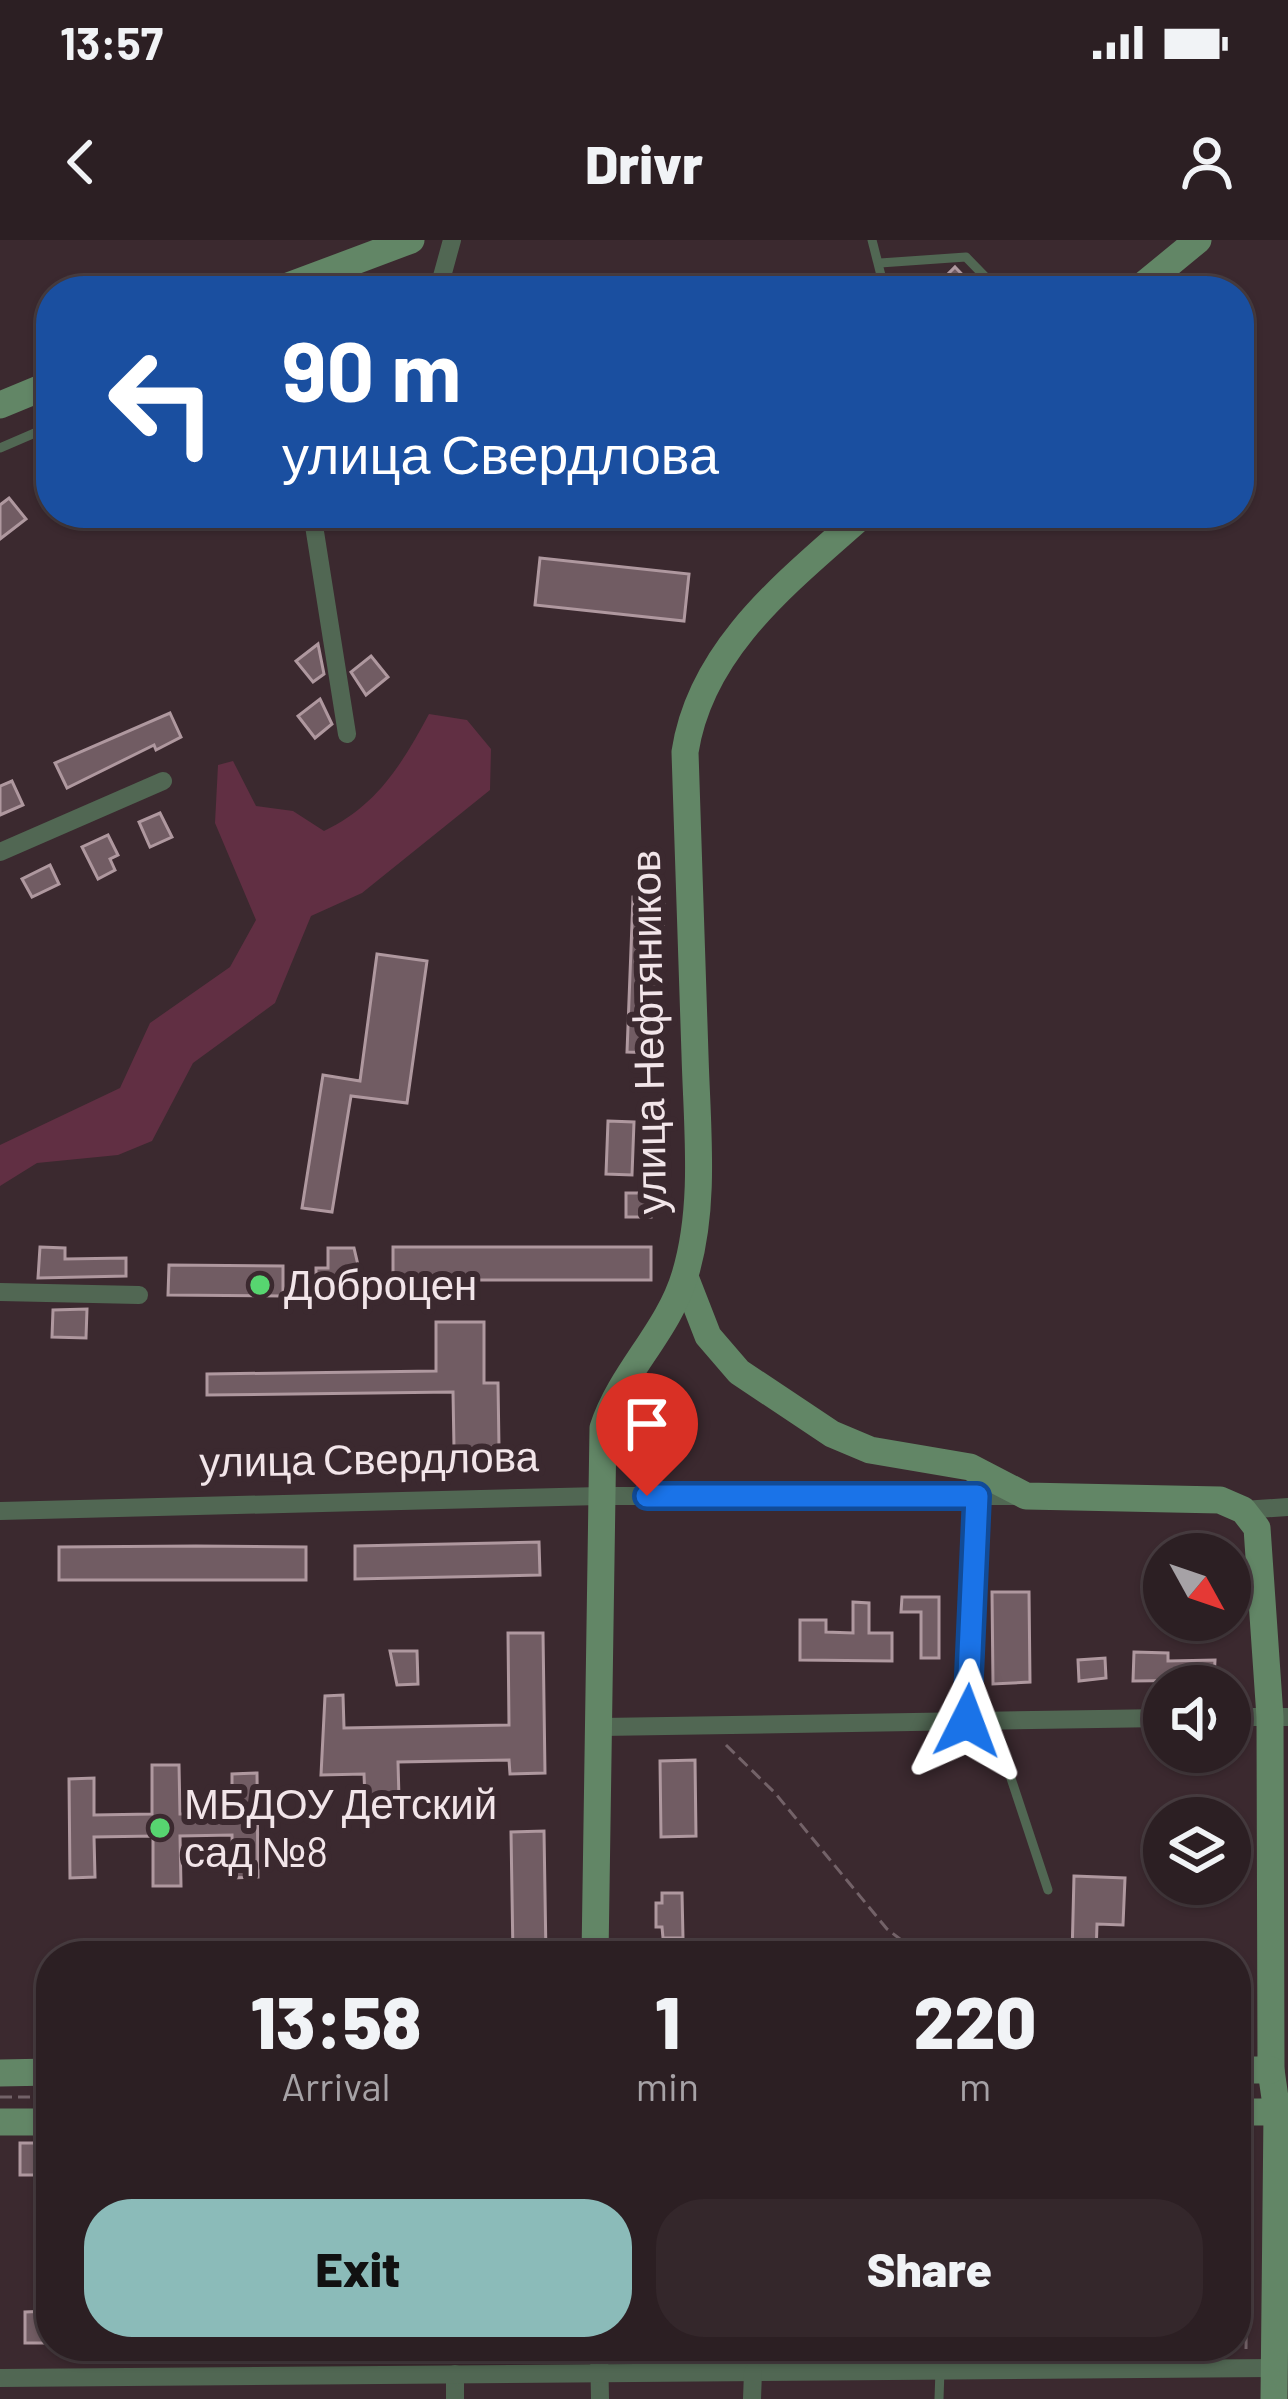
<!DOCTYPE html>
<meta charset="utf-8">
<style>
body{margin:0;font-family:Barlow,sans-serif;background:#34272b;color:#f1f3f6;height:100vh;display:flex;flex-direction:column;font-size:45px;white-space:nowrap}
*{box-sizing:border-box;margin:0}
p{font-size:39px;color:#a6a2a6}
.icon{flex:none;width:66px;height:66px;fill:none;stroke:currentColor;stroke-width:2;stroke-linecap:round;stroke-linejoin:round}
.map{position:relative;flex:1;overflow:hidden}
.panel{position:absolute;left:36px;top:1701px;width:1215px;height:420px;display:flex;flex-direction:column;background:#2c1f23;border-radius:48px;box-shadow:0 3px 9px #0004,0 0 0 3px #483d41}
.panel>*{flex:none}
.banner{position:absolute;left:36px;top:36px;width:1218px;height:252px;border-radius:48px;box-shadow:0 3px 9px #0004,0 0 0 3px #483d41;background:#1a4fa0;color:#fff;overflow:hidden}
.needle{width:78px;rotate:130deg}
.buttons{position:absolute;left:1143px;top:1293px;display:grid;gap:24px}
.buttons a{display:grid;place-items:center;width:108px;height:108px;border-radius:50%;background:#2c1f23;box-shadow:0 3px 9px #0004,0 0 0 3px #483d41;font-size:60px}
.pin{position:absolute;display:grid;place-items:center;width:102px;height:102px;color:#fff;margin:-123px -51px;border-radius:50% 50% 50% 0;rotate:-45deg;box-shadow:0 0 12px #0007}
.pin .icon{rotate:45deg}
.me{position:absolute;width:132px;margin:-66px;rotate:3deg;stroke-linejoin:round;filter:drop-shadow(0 0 9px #0008)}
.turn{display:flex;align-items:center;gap:42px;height:252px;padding:0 48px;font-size:54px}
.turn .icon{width:156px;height:156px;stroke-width:2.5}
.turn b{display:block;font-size:84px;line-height:102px}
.eta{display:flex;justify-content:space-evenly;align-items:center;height:204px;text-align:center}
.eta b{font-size:72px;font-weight:800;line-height:84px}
.button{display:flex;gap:24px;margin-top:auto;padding:24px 48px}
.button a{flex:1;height:138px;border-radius:48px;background:#8bbbb9;color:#111;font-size:48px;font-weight:800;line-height:138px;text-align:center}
.button a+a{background:#34272b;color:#f1f3f6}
.status{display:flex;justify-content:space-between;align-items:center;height:84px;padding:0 60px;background:#2c1f23;direction:ltr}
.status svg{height:33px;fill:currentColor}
header{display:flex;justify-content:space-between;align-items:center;height:156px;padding:0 48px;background:#2c1f23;font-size:54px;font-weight:800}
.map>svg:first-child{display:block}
.green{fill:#612f43}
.building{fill:#715c63;stroke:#af989f;stroke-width:3}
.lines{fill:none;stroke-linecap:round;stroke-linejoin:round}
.path{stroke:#736268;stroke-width:3;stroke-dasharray:12 6;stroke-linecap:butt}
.lane{stroke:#516753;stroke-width:9}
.street{stroke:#516753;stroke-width:18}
.secondary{stroke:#628666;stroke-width:27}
.route-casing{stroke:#114b97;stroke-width:30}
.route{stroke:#1a73e8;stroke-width:21}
.poi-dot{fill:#57d570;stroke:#3b292f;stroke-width:4.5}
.labels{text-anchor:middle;stroke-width:12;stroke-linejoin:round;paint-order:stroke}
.street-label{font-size:42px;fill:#f2e5e9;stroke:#3b292f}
.poi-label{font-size:42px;fill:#f2e5e9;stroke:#3b292f;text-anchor:start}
</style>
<div class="status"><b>13:57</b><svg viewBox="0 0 49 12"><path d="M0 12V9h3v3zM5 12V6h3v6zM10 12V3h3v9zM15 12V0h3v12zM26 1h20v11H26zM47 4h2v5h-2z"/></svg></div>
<header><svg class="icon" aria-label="back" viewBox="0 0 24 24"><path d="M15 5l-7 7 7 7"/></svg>Drivr<svg class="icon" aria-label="person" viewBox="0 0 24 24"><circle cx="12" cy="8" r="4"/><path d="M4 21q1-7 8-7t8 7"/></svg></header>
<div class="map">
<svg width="1288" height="2159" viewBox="0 0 1288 2159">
<rect width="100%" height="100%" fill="#3b292f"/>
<path class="green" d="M429,474L467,480L491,509L490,550L362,653L311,676L275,763L193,823L152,901L118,915L37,923L0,946V905L120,848L150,783L230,727L256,680L215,583L218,525L233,521L256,566L293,571L324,591C377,566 402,524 429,474Z"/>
<g class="building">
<polygon points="955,27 978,51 949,51 940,42"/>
<polygon points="9,258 26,279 0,299 0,265"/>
<polygon points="540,318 689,334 684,381 535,365"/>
<polygon points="318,404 324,434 313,442 296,421"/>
<polygon points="371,416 388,437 366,455 351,432"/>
<polygon points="320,459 332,484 315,498 298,476"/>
<polygon points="170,473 181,497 156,510 154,505 67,548 55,523"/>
<polygon points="12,541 23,565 0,575 0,546"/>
<polygon points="160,573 172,597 150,607 139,582"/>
<polygon points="108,595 118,615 110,619 115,630 98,639 82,607"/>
<polygon points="50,625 59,644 32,657 22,639"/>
<polygon points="633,657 664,658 658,813 627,812"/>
<polygon points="377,714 427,721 407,863 351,856 332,972 302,968 323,835 360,841"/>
<polygon points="608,881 634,882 632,935 606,934"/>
<rect x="626" y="953" width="25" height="24"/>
<polygon points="40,1007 65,1008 65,1019 126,1018 126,1036 38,1038"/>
<rect x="393" y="1007" width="258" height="33"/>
<polygon points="328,1008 354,1008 362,1042 316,1042 316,1028 328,1028"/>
<polygon points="169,1025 283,1026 283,1056 168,1055"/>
<polygon points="87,1069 86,1098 52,1097 53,1070"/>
<polygon points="436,1082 484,1082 484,1143 498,1143 499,1207 454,1208 453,1152 207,1155 207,1134 436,1131"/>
<polygon points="539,1302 540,1335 355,1339 355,1306"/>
<polygon points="196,1306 306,1307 306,1340 59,1340 59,1307"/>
<polygon points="992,1352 1029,1352 1030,1442 993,1444"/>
<polygon points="902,1357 939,1357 939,1418 921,1418 921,1372 901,1372"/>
<polygon points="853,1362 869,1363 869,1393 892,1393 892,1421 800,1420 800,1380 826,1380 826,1392 853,1393"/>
<polygon points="508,1393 543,1393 545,1533 510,1534 509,1520 398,1522 399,1558 365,1559 364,1534 321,1535 325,1456 343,1455 344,1488 509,1485"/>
<polygon points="390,1411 417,1411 418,1444 397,1445"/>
<polygon points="1134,1412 1168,1413 1168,1421 1215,1420 1214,1440 1133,1441"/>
<polygon points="1105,1418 1106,1438 1079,1441 1078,1420"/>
<polygon points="695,1520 696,1596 661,1597 660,1521"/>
<polygon points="152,1525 179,1525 180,1574 232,1573 232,1534 257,1533 258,1637 233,1638 232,1595 180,1596 181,1646 153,1646 153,1596 94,1597 95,1637 70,1638 69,1539 94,1538 94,1575 152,1574"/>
<polygon points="476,1560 476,1577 448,1578 448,1561"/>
<polygon points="544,1591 546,1716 513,1716 511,1592"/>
<polygon points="1074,1636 1125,1638 1123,1685 1097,1684 1096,1716 1072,1716"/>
<polygon points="662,1653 682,1653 683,1698 663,1698 662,1687 656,1687 656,1663 662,1663"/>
<rect x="20" y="1903" width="31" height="32"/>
<polygon points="51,2071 51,2103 25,2103 25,2072"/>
</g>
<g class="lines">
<g class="path">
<polyline points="726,1505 775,1553 887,1689 922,1716"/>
<polyline points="0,1857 51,1857"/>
<polyline points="1246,2109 1249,1897"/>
</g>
<g class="lane">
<polyline points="872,0 885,51"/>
<polyline points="880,23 966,17 999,51"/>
<polyline points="0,208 51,186"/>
<polyline points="992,1481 1048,1650"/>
<polyline points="784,2131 786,2106"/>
<polyline points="939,2159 940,2130"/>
</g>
<g class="street">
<polyline points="438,51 452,0"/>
<polyline points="312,273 347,494"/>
<polyline points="0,612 163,541"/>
<polyline points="0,1052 139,1055"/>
<polyline points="1243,1270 1288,1267"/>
<polyline points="0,1271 600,1256 1021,1256"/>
<polyline points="1230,1477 1288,1477"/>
<polyline points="967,1481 977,1256"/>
<polyline points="601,1487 1164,1478"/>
<polyline points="599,2106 600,2159"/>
<polyline points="455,2134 455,2159"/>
<polyline points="0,2138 1274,2128"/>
<polyline points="752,2159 753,2132"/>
</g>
<g class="secondary">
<polyline points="275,51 411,0"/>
<polyline points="1136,51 1198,0"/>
<polyline points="0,165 51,144"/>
<polyline points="685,1037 708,1096 739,1132 832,1194 870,1210 970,1227 1026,1256 1220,1260 1243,1270 1257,1288 1270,1477 1271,1830 1277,1872 1274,2159"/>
<path d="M595,1716L603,1188C621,1132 668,1092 685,1035C706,966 697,887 695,815C692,714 688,613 685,512C701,407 790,340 865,273"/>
<polyline points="1236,1830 1271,1830"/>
<polyline points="0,1833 51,1832"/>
<polyline points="1236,1872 1288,1872"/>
<polyline points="0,1882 51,1882"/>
</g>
</g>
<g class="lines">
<g class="route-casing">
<polyline id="route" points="647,1256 977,1256 967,1481"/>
</g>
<use href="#route" class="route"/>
</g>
<g class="poi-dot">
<circle cx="260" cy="1045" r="12"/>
<circle cx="160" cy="1588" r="12"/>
</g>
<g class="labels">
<g class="street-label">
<text transform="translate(648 792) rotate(-91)" y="15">улица Нефтяников</text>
<text transform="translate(369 1219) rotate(-1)" y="15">улица Свердлова</text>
</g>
<g class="poi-label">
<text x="284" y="1060">Доброцен</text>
<text x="184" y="1579">МБДОУ Детский<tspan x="184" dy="48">сад №8</tspan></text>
</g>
</g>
</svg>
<div class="buttons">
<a><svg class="needle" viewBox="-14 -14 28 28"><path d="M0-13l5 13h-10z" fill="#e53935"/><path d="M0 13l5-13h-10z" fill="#a6a2a6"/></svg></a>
<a><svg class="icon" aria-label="sound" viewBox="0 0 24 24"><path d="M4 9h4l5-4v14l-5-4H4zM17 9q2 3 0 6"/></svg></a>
<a><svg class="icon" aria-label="layers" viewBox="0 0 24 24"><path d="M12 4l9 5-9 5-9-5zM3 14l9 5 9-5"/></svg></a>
</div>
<div class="pin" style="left:647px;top:1256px;background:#d93025"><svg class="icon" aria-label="arrive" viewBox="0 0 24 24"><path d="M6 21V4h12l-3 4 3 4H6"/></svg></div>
<svg class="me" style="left:967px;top:1481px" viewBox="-20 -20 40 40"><path d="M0-17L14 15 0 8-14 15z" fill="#1a73e8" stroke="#fff" stroke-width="4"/></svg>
<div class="banner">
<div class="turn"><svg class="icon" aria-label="left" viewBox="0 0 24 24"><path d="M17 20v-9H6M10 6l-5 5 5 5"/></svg><div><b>90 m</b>улица Свердлова</div></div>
</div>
<section class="panel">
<div class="eta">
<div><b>13:58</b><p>Arrival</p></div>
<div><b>1</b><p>min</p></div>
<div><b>220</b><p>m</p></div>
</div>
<div class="button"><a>Exit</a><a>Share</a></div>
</section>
</div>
